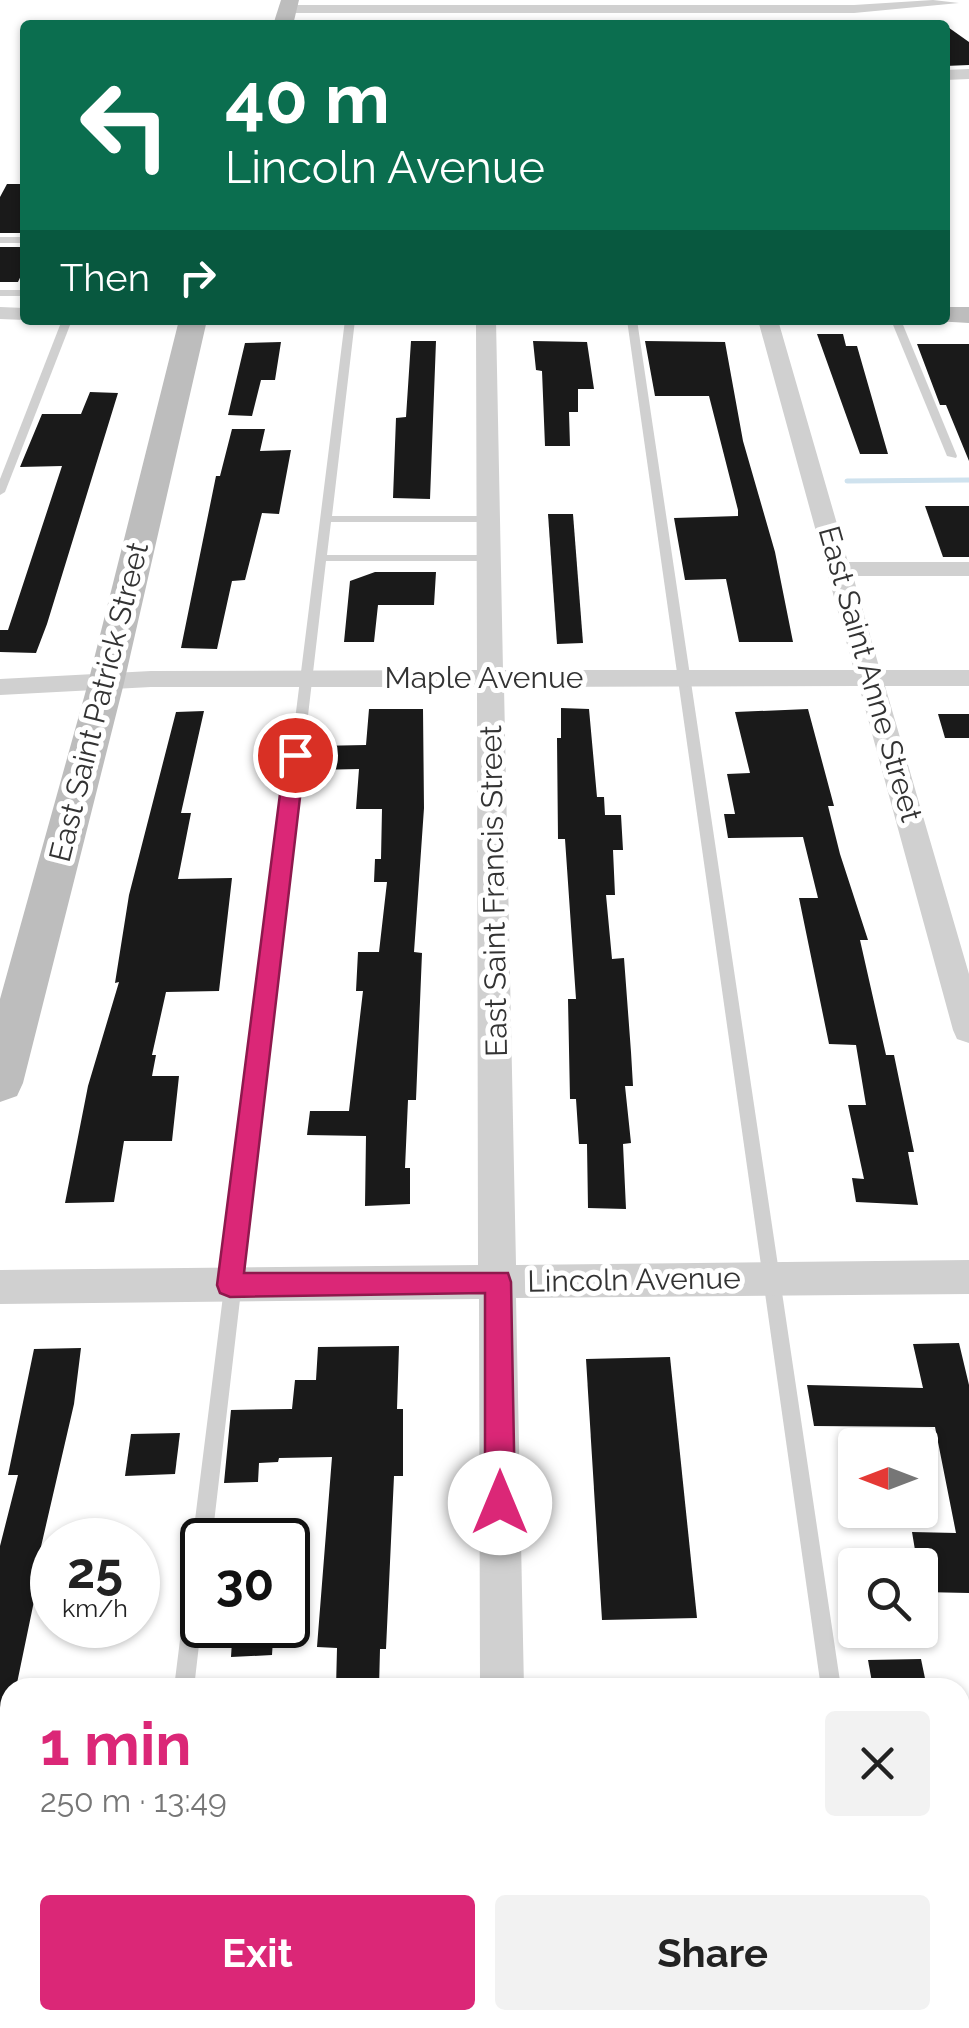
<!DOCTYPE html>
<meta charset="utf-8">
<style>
body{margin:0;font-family:Raleway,sans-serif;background:#f2f2f2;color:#222;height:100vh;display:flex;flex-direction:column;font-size:38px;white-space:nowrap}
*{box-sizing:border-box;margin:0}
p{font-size:32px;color:#767676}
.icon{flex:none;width:55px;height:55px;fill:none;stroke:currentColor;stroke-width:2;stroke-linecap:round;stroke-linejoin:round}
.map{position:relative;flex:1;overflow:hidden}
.details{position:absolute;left:0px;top:1678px;width:970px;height:352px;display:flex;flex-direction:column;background:#fff;border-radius:30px 30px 0 0;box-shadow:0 2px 8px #0004}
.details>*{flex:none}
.banner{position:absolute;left:20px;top:20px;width:930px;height:305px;border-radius:10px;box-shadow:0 2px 8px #0004;background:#0b6e4f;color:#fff;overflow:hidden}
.needle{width:65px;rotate:270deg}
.tools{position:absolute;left:838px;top:1428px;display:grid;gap:20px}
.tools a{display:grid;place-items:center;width:100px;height:100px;border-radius:10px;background:#fff;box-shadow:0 2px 8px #0004;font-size:50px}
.speed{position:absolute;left:30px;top:1518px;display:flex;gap:20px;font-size:50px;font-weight:700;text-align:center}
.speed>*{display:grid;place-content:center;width:130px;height:130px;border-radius:50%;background:#fff;box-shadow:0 2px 8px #0004;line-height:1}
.speed small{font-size:25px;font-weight:400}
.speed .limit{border:5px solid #111;border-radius:15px;background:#fff;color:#111}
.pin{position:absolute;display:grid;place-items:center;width:85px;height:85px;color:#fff;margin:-42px;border:5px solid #fff;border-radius:50%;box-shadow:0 2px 10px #0007}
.me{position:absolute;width:110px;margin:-55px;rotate:0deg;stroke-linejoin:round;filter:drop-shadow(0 0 8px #0008)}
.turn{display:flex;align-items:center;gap:35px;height:210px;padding:0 40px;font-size:45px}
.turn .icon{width:130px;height:130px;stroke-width:2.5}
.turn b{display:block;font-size:70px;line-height:85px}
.then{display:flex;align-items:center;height:95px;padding:0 40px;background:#0003;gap:20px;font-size:38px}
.round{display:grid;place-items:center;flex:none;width:105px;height:105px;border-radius:10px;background:#f2f2f2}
.head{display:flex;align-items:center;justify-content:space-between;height:170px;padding:0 40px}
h1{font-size:60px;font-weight:700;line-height:75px;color:#db2777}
.cta{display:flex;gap:20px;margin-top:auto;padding:20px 40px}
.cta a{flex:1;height:115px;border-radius:10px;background:#db2777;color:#fff;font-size:40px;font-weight:700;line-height:115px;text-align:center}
.cta a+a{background:#f2f2f2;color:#222}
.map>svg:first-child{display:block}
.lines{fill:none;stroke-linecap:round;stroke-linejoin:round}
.stream{stroke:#cfe2ee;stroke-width:5}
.building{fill:#1a1a1a}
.lane{fill:#d0d0d0;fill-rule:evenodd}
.street{fill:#d0d0d0;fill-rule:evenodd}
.secondary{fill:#bdbdbd;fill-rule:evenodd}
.route{fill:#db2777;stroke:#8e194d;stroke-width:2.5}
.labels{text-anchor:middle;stroke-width:10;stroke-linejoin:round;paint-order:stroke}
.street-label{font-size:30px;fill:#333;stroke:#fff}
</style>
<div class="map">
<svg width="969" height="2028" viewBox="0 0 969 2028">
<rect width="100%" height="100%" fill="#fff"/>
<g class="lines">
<polyline class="stream" points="847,481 969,480"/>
</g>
<g class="building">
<polygon points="945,25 969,42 969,65 945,66"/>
<polygon points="7,184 25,184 25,233 0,233 0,197"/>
<polygon points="0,247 25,247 25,267 18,282 0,282"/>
<polygon points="817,334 843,334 846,346 857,346 888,454 860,454"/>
<polygon points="411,341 436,341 430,499 393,498 396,418 406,417"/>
<polygon points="533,341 587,342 594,389 578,389 578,412 569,412 570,446 545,446 542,371 536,370"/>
<polygon points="645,341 725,342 743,441 775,552 793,642 739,642 726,579 685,580 674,518 738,516 738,510 709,396 655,396"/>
<polygon points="281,342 275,380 261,380 252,416 228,415 245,343"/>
<polygon points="917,344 969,344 969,461 946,405 940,405"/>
<polygon points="90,392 118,393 47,624 36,653 0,652 0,630 8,630 62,466 20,467 42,414 81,414"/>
<polygon points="232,429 265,429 260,451 291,450 279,514 262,513 245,580 232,581 217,649 181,648 216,476 220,476"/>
<polygon points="925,506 969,506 969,557 943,557"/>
<polygon points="548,514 573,514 583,643 557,644"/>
<polygon points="375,572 436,572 434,605 378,605 374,642 344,642 350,581"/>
<polygon points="561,708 589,709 597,797 604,797 605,815 621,815 623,850 613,850 615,895 606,895 612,959 624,958 631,1052 633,1086 625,1086 631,1143 623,1144 626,1209 588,1208 587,1144 579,1144 576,1099 570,1099 568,999 576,999 565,839 558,839 557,738 561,738"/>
<polygon points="369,709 423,709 424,808 414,952 422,953 416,1100 408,1100 405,1168 410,1168 410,1204 365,1206 366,1136 307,1135 310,1111 349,1111 363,991 356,991 358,952 379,952 387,882 374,882 375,859 381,859 382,809 356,809 359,769 314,770 316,746 366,745"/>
<polygon points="808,709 834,806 828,806 840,854 868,940 860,940 886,1055 894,1055 914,1152 908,1152 918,1205 856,1202 852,1178 864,1179 848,1105 866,1105 856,1045 829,1044 799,898 818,898 803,837 728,838 724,814 735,814 727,774 750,773 735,712"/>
<polygon points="204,711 181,813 191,813 178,879 232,878 219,991 166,992 152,1055 156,1055 152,1076 179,1076 172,1141 124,1141 114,1202 65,1203 88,1086 119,982 115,983 129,895 176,712"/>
<polygon points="938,714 969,714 969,738 945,738"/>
<polygon points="959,1343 969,1385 969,1593 922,1592 912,1532 956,1533 935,1427 814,1426 807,1385 923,1388 913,1344"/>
<polygon points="399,1346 397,1409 403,1409 403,1476 394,1476 386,1649 380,1649 379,1688 336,1688 337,1648 317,1647 332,1457 279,1458 278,1462 259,1463 258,1482 224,1483 231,1410 292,1409 295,1380 316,1380 318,1347"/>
<polygon points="81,1348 74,1404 34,1577 39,1577 16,1688 10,1688 10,1712 0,1711 0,1546 18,1475 8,1475 34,1349"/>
<polygon points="670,1357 697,1618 602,1620 586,1359"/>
<polygon points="180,1433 175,1474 125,1476 131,1434"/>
<polygon points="233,1625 274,1625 272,1655 231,1657"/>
<polygon points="921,1659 927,1688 873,1688 868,1660"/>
</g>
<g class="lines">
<g class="lane">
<rect x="0" y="237" width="25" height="6"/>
<rect x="0" y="290" width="25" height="6"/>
<polygon points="62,320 72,320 5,492 0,495 0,479"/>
<polygon points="345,320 355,320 332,516 488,516 493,519 488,522 331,522 327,555 489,555 495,558 489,561 326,561 212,1540 202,1540 202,1619 194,1688 174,1688"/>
<polygon points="627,320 637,320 841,1688 821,1688"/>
<polygon points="891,320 901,320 957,456 956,458 947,456"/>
<polygon points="135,2020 159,2020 158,2028 134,2028"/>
<polygon points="867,2020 891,2020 892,2028 868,2028"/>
</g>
<g class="street">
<polygon points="933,0 959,3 854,13 288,13 281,9 288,5 854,5"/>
<polygon points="969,69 969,79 945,80 945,70"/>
<polygon points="0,307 25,308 25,320 0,319"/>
<polygon points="476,320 496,320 503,670 854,670 758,320 778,320 848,562 969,562 969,576 853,576 880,670 969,670 969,686 885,686 969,974 969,1043 957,1039 953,1030 859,686 504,687 516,1265 969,1260 969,1294 516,1298 524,1688 480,1688 479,1299 0,1304 0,1270 478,1265 477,687 151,687 0,695 0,679 151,671 477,670"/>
<rect x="479" y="2020" width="52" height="8"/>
</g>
<g class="secondary">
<polygon points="281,0 299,0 293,25 273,25"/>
<polygon points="945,307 969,307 969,323 935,321 945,320"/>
<polygon points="179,320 207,320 124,683 23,1083 17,1096 0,1102 0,999 88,683"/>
</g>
</g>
<polygon class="route" points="295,749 305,755 244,1273 508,1273 511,1282 515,1503 510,1513 500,1517 490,1513 485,1503 485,1293 230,1297 220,1293 217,1285 285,755"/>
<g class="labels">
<g class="street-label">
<text transform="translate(870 674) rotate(74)" y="10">East Saint Anne Street</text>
<text x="484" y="688">Maple Avenue</text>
<text transform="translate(99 702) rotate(-76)" y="10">East Saint Patrick Street</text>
<text transform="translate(494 891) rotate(-91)" y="10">East Saint Francis Street</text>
<text transform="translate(634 1280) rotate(-1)" y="10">Lincoln Avenue</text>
</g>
</g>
</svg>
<div class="tools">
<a><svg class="needle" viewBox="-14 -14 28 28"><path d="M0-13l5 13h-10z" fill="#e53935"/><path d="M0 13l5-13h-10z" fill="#767676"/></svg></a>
<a><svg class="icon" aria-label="search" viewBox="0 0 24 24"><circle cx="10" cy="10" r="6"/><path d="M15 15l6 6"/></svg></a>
</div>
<div class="speed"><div>25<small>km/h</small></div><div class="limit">30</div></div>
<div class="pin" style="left:295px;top:755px;background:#d93025"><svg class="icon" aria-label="arrive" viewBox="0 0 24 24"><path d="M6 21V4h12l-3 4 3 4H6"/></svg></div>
<svg class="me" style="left:500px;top:1503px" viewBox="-20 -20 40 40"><circle r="19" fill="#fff"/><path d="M0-13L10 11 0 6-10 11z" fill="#db2777"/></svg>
<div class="banner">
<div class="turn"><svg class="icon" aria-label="left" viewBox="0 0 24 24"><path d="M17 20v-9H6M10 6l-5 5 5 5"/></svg><div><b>40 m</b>Lincoln Avenue</div></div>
<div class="then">Then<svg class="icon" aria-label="right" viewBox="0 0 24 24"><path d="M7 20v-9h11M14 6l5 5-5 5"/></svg></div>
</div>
<section class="details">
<div class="head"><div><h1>1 min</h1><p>250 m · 13:49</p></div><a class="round"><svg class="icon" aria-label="close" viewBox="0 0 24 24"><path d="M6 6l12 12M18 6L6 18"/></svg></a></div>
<div class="cta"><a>Exit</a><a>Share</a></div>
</section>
</div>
